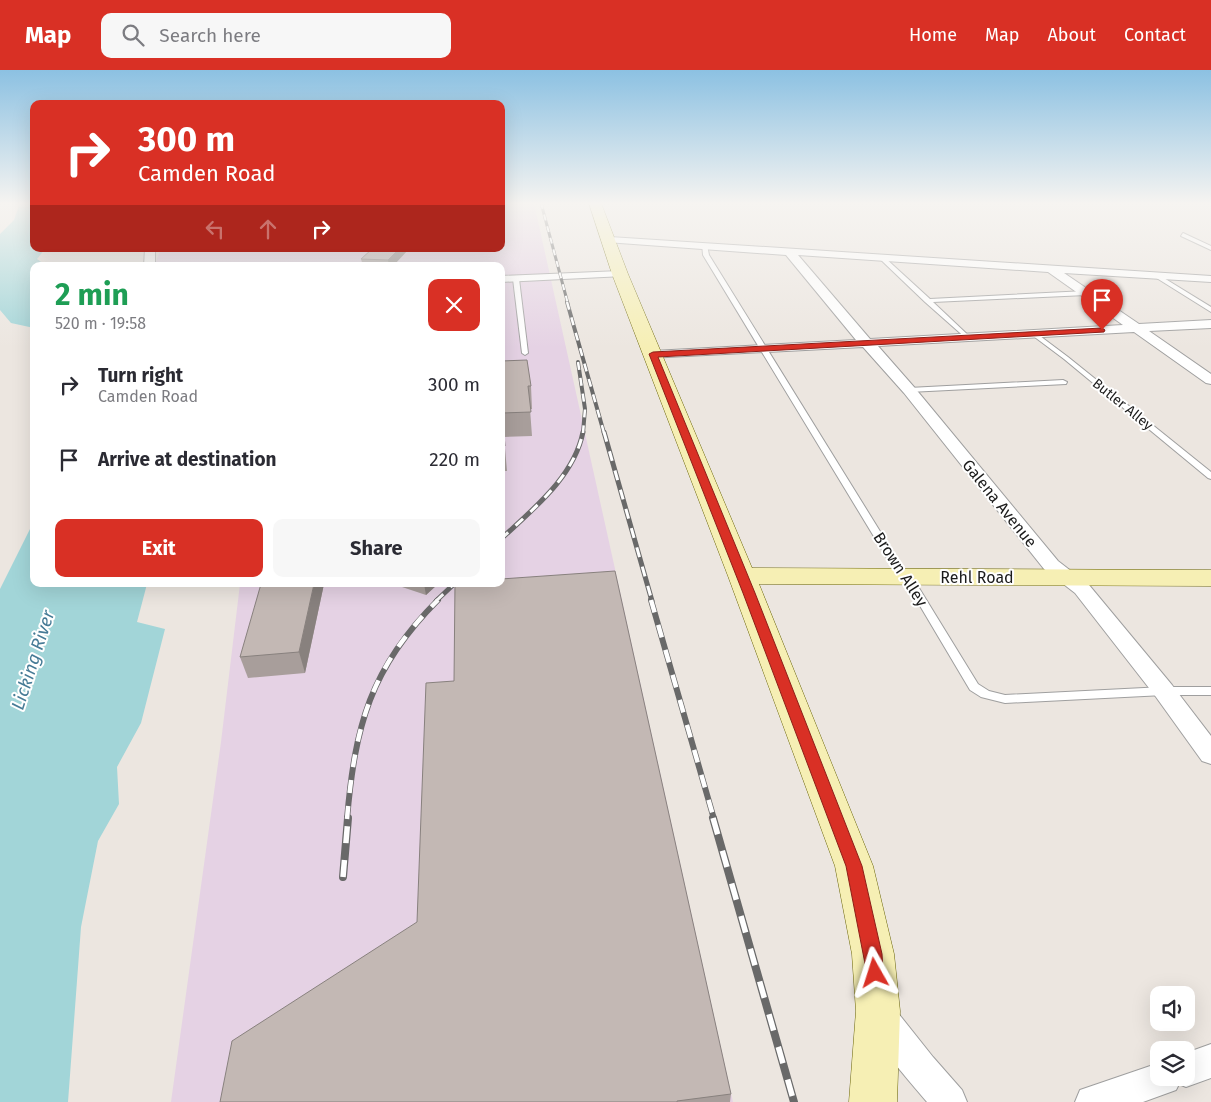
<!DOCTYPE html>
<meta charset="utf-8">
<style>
body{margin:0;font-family:"Fira Sans",sans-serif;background:#f7f7f7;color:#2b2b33;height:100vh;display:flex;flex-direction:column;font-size:19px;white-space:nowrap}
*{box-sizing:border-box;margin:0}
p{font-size:16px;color:#7c7c81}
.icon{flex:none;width:28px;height:28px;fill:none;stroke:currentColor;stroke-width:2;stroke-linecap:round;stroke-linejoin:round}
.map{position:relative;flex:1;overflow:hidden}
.panel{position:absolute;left:30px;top:192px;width:475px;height:325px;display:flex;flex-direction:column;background:#fff;border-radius:10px;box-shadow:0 5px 20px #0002}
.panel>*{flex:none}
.banner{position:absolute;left:30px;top:30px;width:475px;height:152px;border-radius:10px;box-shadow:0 5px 20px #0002;background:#d93025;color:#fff;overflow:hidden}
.fabs{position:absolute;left:1150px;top:916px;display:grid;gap:10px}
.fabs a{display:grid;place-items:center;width:45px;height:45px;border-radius:10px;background:#fff;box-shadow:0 5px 20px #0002;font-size:25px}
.pin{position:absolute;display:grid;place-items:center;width:42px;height:42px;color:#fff;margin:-51px -21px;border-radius:50% 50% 50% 0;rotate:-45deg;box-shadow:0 0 5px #0007}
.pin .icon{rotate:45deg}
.me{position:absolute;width:55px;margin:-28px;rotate:354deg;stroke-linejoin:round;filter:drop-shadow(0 0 4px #0008)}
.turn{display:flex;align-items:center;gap:18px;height:105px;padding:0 25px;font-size:22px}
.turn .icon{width:65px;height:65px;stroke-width:2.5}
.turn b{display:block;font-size:35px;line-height:42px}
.lanes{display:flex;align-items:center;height:48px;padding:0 25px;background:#0003;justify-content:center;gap:25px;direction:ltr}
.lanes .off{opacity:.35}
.round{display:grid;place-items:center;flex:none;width:52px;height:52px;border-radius:10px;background:#f7f7f7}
.overview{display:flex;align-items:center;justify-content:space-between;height:85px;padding:0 25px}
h1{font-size:30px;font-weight:700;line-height:38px;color:#1e9e55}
.action{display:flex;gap:10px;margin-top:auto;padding:10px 25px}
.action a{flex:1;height:58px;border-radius:10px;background:#d93025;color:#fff;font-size:20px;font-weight:700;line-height:58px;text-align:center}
.action a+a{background:#f7f7f7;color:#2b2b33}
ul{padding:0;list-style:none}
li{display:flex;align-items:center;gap:15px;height:75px;padding:0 25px}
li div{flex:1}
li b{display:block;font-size:19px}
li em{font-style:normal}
header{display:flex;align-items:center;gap:30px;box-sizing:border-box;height:70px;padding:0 25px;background:#d93025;color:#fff}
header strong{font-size:24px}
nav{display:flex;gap:28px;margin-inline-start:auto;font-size:18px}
.search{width:350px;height:45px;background:#f7f7f7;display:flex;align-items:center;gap:12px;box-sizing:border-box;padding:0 18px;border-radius:10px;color:#7c7c81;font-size:19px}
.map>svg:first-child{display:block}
.industrial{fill:#e5d2e4}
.water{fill:#a2d5d8}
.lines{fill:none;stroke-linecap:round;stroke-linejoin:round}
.lane-casing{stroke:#9f9f9f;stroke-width:2}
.street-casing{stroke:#9f9f9f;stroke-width:2}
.secondary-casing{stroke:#6a6509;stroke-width:1}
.lane{fill:#fff;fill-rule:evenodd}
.street{fill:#fff;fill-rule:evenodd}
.secondary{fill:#f6efb4;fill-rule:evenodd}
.rail-far4-casing{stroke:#696969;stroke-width:3}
.rail-far3-casing{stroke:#696969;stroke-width:4}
.rail-far2-casing{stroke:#696969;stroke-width:5}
.rail-far1-casing{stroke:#696969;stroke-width:6}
.rail-casing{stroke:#696969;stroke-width:8}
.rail-far4{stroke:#fff;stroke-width:2;stroke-dasharray:6;stroke-linecap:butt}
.rail-far3{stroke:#fff;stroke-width:2.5;stroke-dasharray:8;stroke-linecap:butt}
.rail-far2{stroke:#fff;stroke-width:3;stroke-dasharray:10;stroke-linecap:butt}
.rail-far1{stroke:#fff;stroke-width:4.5;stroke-dasharray:13;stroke-linecap:butt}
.rail{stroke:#fff;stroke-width:5.5;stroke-dasharray:17;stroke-linecap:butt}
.wall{fill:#a89e9b}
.shaded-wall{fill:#88817e}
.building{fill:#c3b8b4;stroke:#88817e}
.route{fill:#d93025;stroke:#8d1f18}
.labels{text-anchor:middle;stroke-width:4;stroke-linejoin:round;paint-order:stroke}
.far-street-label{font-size:14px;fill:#1b1b1b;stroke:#fff}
.street-label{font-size:16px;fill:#1b1b1b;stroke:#fff}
.water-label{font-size:18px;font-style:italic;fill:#467b96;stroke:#fff}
</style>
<header>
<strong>Map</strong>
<div class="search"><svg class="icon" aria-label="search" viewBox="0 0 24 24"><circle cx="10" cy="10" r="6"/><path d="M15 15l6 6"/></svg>Search here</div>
<nav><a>Home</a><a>Map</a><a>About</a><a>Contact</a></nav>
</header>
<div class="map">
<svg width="1211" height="1032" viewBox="0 0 1211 1032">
<rect width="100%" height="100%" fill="#ece6e0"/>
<polygon class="industrial" points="501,133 534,133 733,1032 171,1032 221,672 240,514 501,514 501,196 154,196 161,179 501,179"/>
<g class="water">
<polygon points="20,133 34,133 34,179 45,179 37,189 47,196 34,196 34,258 11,253 0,240 0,164 14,150"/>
<polygon points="34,451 34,514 147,514 137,552 165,559 141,653 117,697 119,734 98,771 81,857 68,1032 0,1032 0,519"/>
</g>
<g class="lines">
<g class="lane-casing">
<g id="lane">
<polygon points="1183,163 1211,176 1211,180 1181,166"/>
<polygon points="702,174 707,175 709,185 899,492 919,518 978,614 989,621 1005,625 1164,617 1211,617 1211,625 1164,625 1005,633 981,627 970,620 910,519 890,493 703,185"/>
<polygon points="879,186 883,186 930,229 1086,221 1089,223 1086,225 933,232 970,267 971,268 968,270 925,232 879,188"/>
<polygon points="1155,205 1159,205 1211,237 1211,242 1155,207"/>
<polygon points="516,207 519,209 528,283 525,285 522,283 513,209"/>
<polygon points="1032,263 1036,263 1068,287 1211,402 1211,409 1208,408 1064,289 1032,265"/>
<polygon points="1063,310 1067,312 1066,314 909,322 905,320 909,318"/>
</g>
</g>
<g class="street-casing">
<g id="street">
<path d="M610,167L1211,206V212L1064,203L1139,254L1211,250V258L1149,261L1211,304V314L1206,313L1134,262L878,276L914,317L1058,491L1089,515L1172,615L1211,666V694L1202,691L1156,627L1075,523L1044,499L904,323L863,277L648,288L646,285L648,282L653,281L856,270L786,185L606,172L605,170ZM798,185L1048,202L1123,255L870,269Z"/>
<polygon points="145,179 155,179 155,196 144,196"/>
<polygon points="620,201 626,204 624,206 501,212 501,206"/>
<path d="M883,933L894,938L933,987L962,1020L967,1032H927C907,1008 879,978 867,949L872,938Z"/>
<polygon points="1211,974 1211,1008 1186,1017 1179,1014 1176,1020 1143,1032 1075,1032 1080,1020 1159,993 1159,1008 1186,1008 1186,983"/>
</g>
</g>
<g class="secondary-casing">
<polygon id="secondary" points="589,133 601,133 628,204 752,498 1211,500 1211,516 759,514 873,796 894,884 900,941 897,1032 849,1032 856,941 852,884 835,796 728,506 612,204"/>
</g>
<use href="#lane" class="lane"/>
<use href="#street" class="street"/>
<use href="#secondary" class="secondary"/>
<g class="rail-far4-casing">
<polyline id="rail-far4" points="541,133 568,234"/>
</g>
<g class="rail-far3-casing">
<g id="rail-far3">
<polyline points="567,232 604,363"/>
<polyline points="578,292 585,339 583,363"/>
</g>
</g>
<g class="rail-far2-casing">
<g id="rail-far2">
<polyline points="604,362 652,531"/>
<path d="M501,469C533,439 574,407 583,362"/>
<polyline points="436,531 454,514"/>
</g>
</g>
<g class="rail-far1-casing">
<g id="rail-far1">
<polyline points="651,530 714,749"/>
<path d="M347,749C355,656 370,598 438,530"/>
</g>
</g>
<g class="rail-casing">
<g id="rail">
<polyline points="713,748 794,1032"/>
<polyline points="343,807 348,748"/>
</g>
</g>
<use href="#rail-far4" class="rail-far4"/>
<use href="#rail-far3" class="rail-far3"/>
<use href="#rail-far2" class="rail-far2"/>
<use href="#rail-far1" class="rail-far1"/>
<use href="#rail" class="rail"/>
</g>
<g class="wall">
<polygon points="372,179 406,179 406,182 393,196 363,196 361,189"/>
<polygon points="501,291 531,316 532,339 530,339 532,366 504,367 507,401 501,401"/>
<polygon points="324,514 305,603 248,608 240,587"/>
<polygon points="393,514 438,514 426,525"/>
<polygon points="731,1024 730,1032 220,1032"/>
</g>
<g class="shaded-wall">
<polygon points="399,179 406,179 406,182 393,196 389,196 388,190"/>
<polygon points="314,514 324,514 305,603 299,582"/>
<polygon points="424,514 438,514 426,525"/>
</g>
<g class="building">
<polygon points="372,179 399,179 388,190 361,189"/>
<polygon points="527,290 531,316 528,316 531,342 502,343 505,376 501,376 501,291"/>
<polygon points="615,501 731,1024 677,1031 677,1032 220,1032 232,971 417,852 426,613 454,611 455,514 501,514 501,509"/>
<polygon points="261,514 314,514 299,582 240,587"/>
</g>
<linearGradient id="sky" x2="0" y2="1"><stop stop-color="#8cc1e2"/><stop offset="0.48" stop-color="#f6f4f1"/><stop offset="1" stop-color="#f6f4f1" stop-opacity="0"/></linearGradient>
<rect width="1211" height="278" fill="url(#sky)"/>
<polygon class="route" points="1102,258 1105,260 1104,262 658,287 755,523 862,796 882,884 883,903 881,909 875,912 868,909 846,796 743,523 649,284 653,282"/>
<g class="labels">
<g class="far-street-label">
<text transform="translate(1123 334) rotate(39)" y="5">Butler Alley</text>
</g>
<g class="street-label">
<text transform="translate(1000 433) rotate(51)" y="6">Galena Avenue</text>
<text transform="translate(901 499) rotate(57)" y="6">Brown Alley</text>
<text x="977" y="513">Rehl Road</text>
</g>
<g class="water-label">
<text transform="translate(33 590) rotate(-72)" y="6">Licking River</text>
</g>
</g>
</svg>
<div class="fabs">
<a><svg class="icon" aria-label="sound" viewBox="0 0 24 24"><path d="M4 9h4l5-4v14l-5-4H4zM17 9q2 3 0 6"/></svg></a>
<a><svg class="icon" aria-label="layers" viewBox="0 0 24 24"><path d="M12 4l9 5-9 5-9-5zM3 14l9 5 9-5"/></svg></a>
</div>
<div class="pin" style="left:1102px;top:260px;background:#d93025"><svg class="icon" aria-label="arrive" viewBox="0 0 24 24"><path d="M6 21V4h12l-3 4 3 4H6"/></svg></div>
<svg class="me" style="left:875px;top:903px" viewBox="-20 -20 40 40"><path d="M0-17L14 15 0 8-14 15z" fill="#d93025" stroke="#fff" stroke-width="4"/></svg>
<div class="banner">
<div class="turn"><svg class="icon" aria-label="right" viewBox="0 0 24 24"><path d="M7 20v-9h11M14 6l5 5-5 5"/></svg><div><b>300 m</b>Camden Road</div></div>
<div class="lanes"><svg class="icon off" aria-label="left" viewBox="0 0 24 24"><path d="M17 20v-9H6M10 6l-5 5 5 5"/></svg><svg class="icon off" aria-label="ahead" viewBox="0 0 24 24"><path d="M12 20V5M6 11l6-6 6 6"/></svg><svg class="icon" aria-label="right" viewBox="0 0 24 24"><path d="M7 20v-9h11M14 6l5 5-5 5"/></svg></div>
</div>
<section class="panel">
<div class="overview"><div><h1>2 min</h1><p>520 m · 19:58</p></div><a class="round" style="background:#d93025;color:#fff"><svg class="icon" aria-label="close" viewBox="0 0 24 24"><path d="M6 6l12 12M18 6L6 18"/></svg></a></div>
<ul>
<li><svg class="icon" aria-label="right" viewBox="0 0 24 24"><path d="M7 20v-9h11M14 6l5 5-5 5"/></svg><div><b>Turn right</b><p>Camden Road</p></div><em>300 m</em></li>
<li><svg class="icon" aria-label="arrive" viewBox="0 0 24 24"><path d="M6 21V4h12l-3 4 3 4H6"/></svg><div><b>Arrive at destination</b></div><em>220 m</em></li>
</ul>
<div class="action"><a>Exit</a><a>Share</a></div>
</section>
</div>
